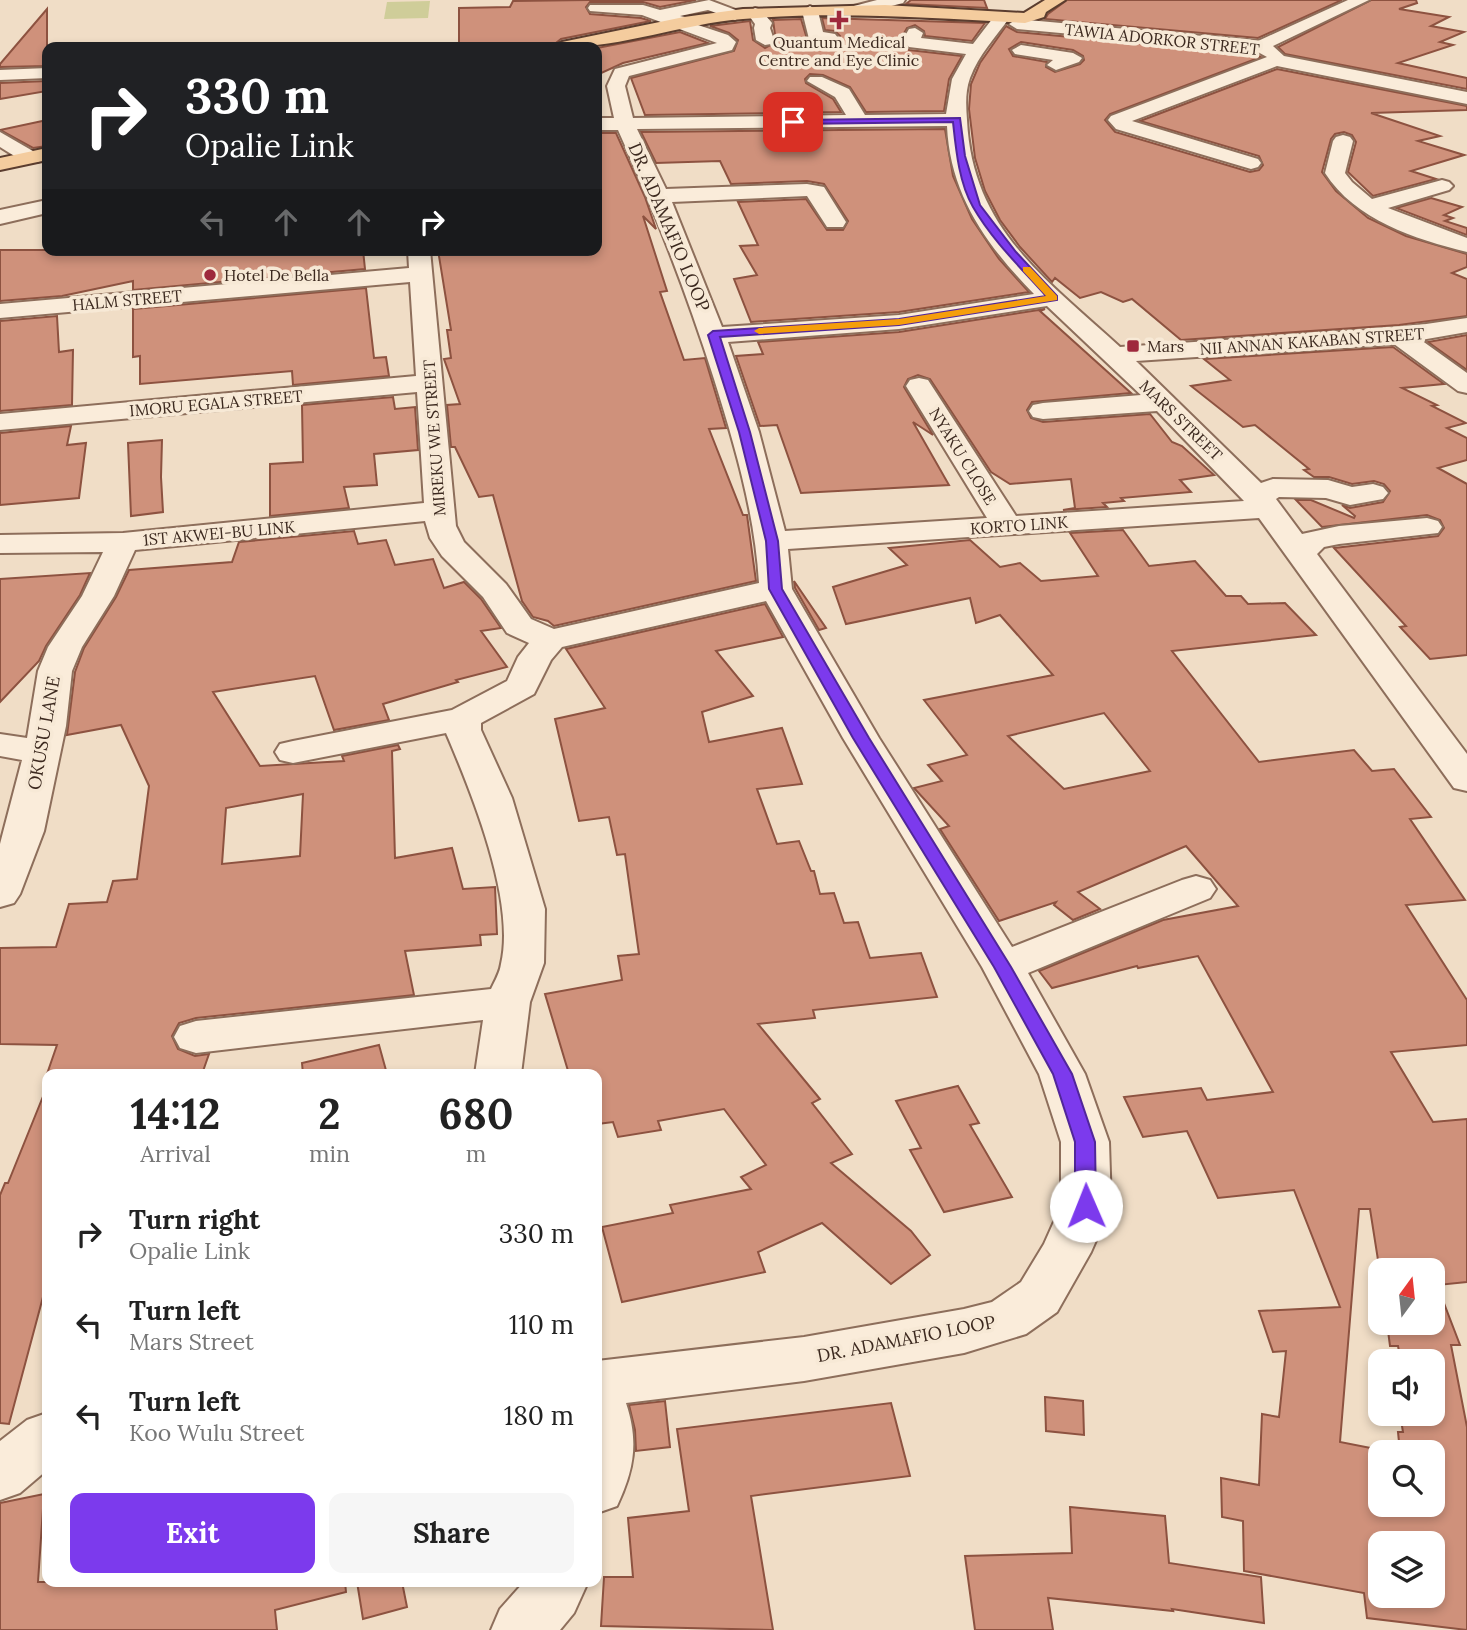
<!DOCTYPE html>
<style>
body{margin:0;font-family:Lora,serif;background:#f6f6f6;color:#222;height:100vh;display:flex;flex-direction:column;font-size:26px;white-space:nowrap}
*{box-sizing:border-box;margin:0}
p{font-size:23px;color:#767676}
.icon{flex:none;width:38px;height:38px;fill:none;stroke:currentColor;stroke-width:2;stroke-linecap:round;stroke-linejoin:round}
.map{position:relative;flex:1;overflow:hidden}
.side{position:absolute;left:42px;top:1069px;width:560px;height:518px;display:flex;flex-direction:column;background:#fff;border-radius:14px;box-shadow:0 4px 10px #0003}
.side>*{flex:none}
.guide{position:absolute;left:42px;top:42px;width:560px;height:214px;border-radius:14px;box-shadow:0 4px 10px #0003;background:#202124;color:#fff;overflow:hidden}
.needle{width:46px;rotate:15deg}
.buttons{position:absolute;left:1368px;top:1258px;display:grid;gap:14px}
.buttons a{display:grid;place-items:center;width:77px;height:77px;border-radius:14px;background:#fff;box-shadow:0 4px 10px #0003;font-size:35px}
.pin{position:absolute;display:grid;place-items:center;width:60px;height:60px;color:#fff;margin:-30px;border-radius:14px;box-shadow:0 4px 10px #0006}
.me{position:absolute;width:77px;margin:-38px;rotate:359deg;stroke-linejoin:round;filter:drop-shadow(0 0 5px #0008)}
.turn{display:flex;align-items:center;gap:24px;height:147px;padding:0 28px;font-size:32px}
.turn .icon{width:91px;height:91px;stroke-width:2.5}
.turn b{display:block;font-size:49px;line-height:60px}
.lanes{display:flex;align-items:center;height:66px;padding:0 28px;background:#0003;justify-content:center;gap:35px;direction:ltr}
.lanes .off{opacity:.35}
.eta{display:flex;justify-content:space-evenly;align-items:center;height:119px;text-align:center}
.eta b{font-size:42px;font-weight:700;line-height:49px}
.primary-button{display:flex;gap:14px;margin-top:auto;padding:14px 28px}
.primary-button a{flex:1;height:80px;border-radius:14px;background:#7c3aed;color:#fff;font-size:28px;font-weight:700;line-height:80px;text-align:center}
.primary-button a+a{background:#f6f6f6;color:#222}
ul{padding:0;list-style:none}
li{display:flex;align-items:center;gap:21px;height:91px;padding:0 28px}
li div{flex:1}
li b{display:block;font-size:26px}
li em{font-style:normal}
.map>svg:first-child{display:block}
.green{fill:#cfcd99}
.building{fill:#cf917b;stroke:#8d5240;stroke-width:2;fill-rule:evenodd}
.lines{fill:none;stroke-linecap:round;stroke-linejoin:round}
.minor-casing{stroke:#8d6e5b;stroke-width:4}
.major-casing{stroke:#5b3d2f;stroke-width:4}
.minor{fill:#faecda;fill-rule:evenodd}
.major{fill:#f4cc9e;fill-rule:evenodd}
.route{fill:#7c3aed;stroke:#51269a;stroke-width:2}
.slow{fill:#f59e0b}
.poi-dot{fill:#9e283c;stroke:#f7e9d6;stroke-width:2.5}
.labels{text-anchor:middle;stroke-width:7;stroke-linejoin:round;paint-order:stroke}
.far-street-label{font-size:16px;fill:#3c291f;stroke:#f7e9d6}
.far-poi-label{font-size:16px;fill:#3c291f;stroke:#f7e9d6;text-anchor:start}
.street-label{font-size:18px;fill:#3c291f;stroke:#f7e9d6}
</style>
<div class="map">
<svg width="1467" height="1630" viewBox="0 0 1467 1630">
<rect width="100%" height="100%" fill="#f0ddc6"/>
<polygon class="green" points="430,1 428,18 384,19 387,2"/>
<g class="building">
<polygon points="589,0 696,0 660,7 643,2 590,2 586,7 590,14 641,18 651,21 561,39 551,47 459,47 459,8 510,7 513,1"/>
<polygon points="911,0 984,0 987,8 906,4"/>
<polygon points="1067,0 1342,0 1258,38 1045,19 1048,14"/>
<polygon points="1371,0 1416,0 1417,3 1399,9 1449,17 1431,26 1464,32 1440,42 1453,45 1398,63 1467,78 1467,89 1285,54 1278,47"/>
<polygon points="47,9 47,66 0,67 0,64"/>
<polygon points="822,18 985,23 972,41 925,36 924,31 915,25 907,28 900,40 909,50 962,56 949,79 944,111 866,112 850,87 823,75 810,74 805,79 806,83 833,99 841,112 645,115 631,78 734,51 738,40 729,33 710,26 750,21 753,40 765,48 776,42 773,20 801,19 808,42 835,45 840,36 835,31 825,30"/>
<path d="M1006,26L1017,32L1255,54L1261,57L1110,114L1105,120L1115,132L1250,172L1259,170L1263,165L1259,156L1140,121L1277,69L1467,106V110L1371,113L1440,136L1418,141L1464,155L1411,171L1436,179L1373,196L1348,172L1356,142L1352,135L1344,132L1335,134L1331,139L1322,172L1336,191L1368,218L1406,236L1467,254V267L1452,273L1467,279V316L1399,325L1181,340L1132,299L1123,302L1101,292L1080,298L1055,278L1052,282L1020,247L1000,220L985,191L975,158L969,109L971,84L980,63ZM1021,42L1073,50L1083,56L1084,60L1080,64L1055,72L1046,67L1047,62L1013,56L1009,49Z"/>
<polygon points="680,32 708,43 623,63 597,75 597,48"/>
<polygon points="47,81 47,91 0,99 0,83"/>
<polygon points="47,120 47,146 33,148 0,130"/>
<polygon points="945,129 953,176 972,219 999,259 1029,292 899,312 751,322 734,279 757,275 740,246 758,245 738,202 806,199 827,230 843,230 848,221 824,184 807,181 731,184 720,161 656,163 641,132"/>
<polygon points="597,133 616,133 645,197 656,229 643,216 667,291 660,292 684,360 705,358 726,428 709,429 743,515 747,515 756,581 554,626 548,621 533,617 522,601 493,495 479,497 455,447 451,447 447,405 460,404 444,359 451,358 447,330 451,330 438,250 597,250"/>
<polygon points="1431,198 1462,207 1444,215 1453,218 1445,221 1467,228 1467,235 1396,208"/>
<polygon points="0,250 363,250 365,269 133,290 133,281 62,296 0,301"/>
<polygon points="366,288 374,358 386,357 389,376 293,385 292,371 140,384 140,356 133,357 133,309"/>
<polygon points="1045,309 1040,311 1131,393 1032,402 1027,410 1031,418 1043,422 1150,414 1172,442 1182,446 1214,475 1180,480 1191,492 1121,498 1124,501 1103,503 1107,507 1063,510 1075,508 1071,479 1010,484 991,472 930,379 918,375 908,379 904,387 933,435 913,422 949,485 801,493 777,425 760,426 736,356 763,354 758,342 899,332"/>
<polygon points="57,316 59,352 73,350 72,405 0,411 0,321"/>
<polygon points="1467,335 1467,370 1428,342"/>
<polygon points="1393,347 1444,384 1402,388 1437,405 1432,406 1466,423 1447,428 1467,438 1467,460 1438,468 1467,484 1467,655 1430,659 1400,627 1406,626 1334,548 1438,536 1444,528 1440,520 1427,515 1322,527 1296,500 1311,500 1354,518 1355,516 1342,505 1350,508 1383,502 1390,491 1384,484 1374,481 1352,484 1329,477 1314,477 1304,470 1309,469 1255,425 1243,427 1191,386 1230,380 1204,359"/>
<polygon points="393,397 395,409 415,407 418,450 374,454 377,485 344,487 349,508 270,516 270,464 303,462 302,405"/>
<polygon points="71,426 67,445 86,443 79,498 0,505 0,433"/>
<polygon points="162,440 161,477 163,512 131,516 128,443"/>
<path d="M1123,530L1149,566L1195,561L1226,596H1241L1248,604L1285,603L1316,635L1172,651L1259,762L1354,750L1372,771L1394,769L1431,817L1410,819L1465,900L1406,905L1467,1000V1045L1391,1052L1433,1122L1467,1119V1282L1437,1285L1460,1345H1451L1467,1427V1630L1367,1618L1364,1593L1244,1571L1243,1521L1222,1517L1221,1478L1259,1485L1262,1414L1279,1417L1286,1351L1273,1352L1259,1311L1340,1307L1294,1190L1218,1198L1187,1131L1143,1137L1124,1097L1201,1088L1207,1100L1273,1092L1198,956L1138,968L1137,966L1052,988L1039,971L1163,920L1238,906L1186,846L1078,892L1100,909L1073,920L1054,905L1056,902L999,921L940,829L949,826L914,788L942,781L928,765L967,755L924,700L1053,675L1000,615L976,623L970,598L846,624L833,587L907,565L889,548L970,540L1000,567L1020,563L1041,581L1098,576L1070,533ZM1104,713L1150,771L1064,789L1008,736ZM1359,1209H1370L1381,1279V1270H1433V1323H1387L1390,1346H1398L1401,1362H1433V1414H1400L1403,1432H1398L1400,1452H1433V1505H1381V1452H1391L1340,1442ZM1381,1544H1433V1596H1381Z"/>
<path d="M354,531L358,544L386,540L395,565L433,559L444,588L464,582L481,599L501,628L481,631L507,667L456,680L458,682L383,704L389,720L334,730L315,676L213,692L260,766L344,761L342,756L398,745L400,749L392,751L395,858L452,848L463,889L495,887L497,934L480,935L481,945L405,951L414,995L196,1018L179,1023L172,1036L178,1049L195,1056L209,1054L202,1074H47L57,1045L0,1044V948L56,947L69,904L107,902L113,881L137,879L149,786L121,725L67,735L75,672L84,648L116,597L129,570L232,562L239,542ZM303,794L300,856L222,864L226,808Z"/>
<polygon points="90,573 80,595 46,646 39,661 0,702 0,579"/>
<polygon points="794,581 826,628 819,630 795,588"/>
<polygon points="765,604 783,637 716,651 753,696 702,712 709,742 782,728 802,784 757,789 777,844 799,841 811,871 814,871 820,894 834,893 844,923 858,922 870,958 921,953 937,997 813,1010 815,1018 758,1024 820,1099 812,1103 852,1154 831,1163 911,1231 930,1255 891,1284 822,1223 758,1252 765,1272 622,1302 602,1227 673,1213 670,1205 751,1189 741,1177 766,1165 724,1109 658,1121 661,1130 618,1137 613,1122 597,1124 597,1074 569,1074 545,994 622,980 618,956 639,954 625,854 617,855 609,817 579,821 555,719 605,708 566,649"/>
<polygon points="379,1045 387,1074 303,1074 302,1063"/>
<polygon points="958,1086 979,1123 970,1125 1012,1197 944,1212 910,1150 921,1148 896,1101"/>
<polygon points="46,1089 47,1282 9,1424 0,1423 0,1195 5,1183 8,1183"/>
<polygon points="1045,1397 1083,1401 1084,1435 1046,1431"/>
<polygon points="665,1401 670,1447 636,1451 635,1430 629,1405"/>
<polygon points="891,1403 910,1476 751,1496 773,1630 601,1626 604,1577 633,1577 628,1518 689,1511 677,1429"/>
<polygon points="44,1494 38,1582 345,1582 346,1592 275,1610 277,1630 0,1630 0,1503"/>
<polygon points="1070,1507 1165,1516 1169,1563 1261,1577 1264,1623 1172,1609 1173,1611 1048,1598 1053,1630 975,1630 965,1556 1072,1553"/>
<polygon points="357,1582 402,1582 407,1607 363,1619"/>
</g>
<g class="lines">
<g class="minor-casing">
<g id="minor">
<path d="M709,0L741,12L743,15L735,20L708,10L680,16L690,18L692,23L728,35L736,42L732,50L629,76L625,86L633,118L846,115L835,97L807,81L810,77H822L849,89L865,115L946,114L952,79L966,54L909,47L902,41L909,29L915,28L923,33L921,38L973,44L996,14H1008L1010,17C995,38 979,54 970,78C965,92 966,106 967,120C972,229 1046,279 1120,347L1399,328L1467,318V332L1421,340L1467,373V393L1458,391L1394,344L1136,361L1261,483L1273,479L1328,480L1352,487L1373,484L1383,487L1388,493L1383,499L1350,505L1326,498L1279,497L1276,499L1302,534L1339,526L1427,518L1438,521L1442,527L1438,533L1339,544L1324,547L1317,554L1467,754V791L1454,788L1259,518L788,549L792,589L879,738L1012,947L1182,880L1196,876L1210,880L1216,889L1210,898L1028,973L1085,1074L1109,1142L1111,1206L1091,1252L1057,1312L1026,1334L964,1353L804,1381L626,1403C639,1442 634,1470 617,1506L597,1513V1361L804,1337L964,1309L992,1302L1021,1282L1044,1244L1061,1206V1142L1039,1074L982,967L843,738L766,601L562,647L551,660L534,694L481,723V730L512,798L545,909L544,963L530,1002L521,1074H475L483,1020L196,1053L180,1048L174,1037L180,1026L196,1021L491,989C495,981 500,972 501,964C516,901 471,791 446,733L293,763L280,760L275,752L280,744L293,741L452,710L507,681L518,657L529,643L507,633L483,597L442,556L430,538L425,521L135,550L114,596L82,647L72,671L66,726L44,831L20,894L14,903L0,907V844L22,760L0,756V734L27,738L38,671L48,647L82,596L103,552L0,553V535L123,533L424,503L417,392L0,430V414L416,376L410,282L0,318V304L409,268L408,250H430L456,526L464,542L506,584L531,619L554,629L759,583C755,514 735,446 714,379C687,294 655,211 618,130H597V118H614L607,86L615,69L717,43L642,15L590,11L588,8L590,5H643L660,10ZM947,126C950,195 987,246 1034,294L899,315L722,327L672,202L807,196L827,227H843L846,222L824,187L807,184L666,189L637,129ZM1047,306L1141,395L1043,403L1033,405L1029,411L1033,417L1043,419L1157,411L1244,501L1016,516L928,380L919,378L910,380L906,386L987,518L785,531L759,432L728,342L899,329Z"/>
<polygon points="877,0 905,0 903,3 856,15 848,10 850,7"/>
<polygon points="1348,0 1369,0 1273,46 1284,56 1467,92 1467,104 1277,66 1132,121 1258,159 1261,163 1258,167 1251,169 1116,129 1108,120 1111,116 1267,57 1256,51 1017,29 1009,24 1017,19 1258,41"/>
<polygon points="810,6 818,11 823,32 835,34 838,38 835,42 829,43 809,39 802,11"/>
<polygon points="755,8 761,10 772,23 770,28 774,40 771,44 765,45 756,40 754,28 755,24 747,13"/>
<polygon points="1021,45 1073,53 1082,58 1079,62 1056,70 1047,65 1053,60 1015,54 1012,50"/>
<polygon points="47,68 47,78 0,80 0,70"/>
<polygon points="0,132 38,154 41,158 38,162 24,162 0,147"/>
<path d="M1343,135L1350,137L1353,141L1345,173L1352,182L1372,199L1442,180L1449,182L1453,186L1449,190L1388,208L1467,238V252C1415,239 1355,220 1325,173L1333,141L1336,137Z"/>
<polygon points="47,200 47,213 0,224 0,210"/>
<polygon points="47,1413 47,1470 20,1493 0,1500 0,1441 27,1420"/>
<polygon points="524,1582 588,1582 574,1613 560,1630 491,1630 500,1609"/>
</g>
</g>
<g class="major-casing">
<g id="major">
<path d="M1045,0H1065L1046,12L1044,17L1025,23C931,18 837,11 743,19C679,24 616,50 553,47L562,42L684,17L743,9L885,5L1024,13Z"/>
<polygon points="47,148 47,160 0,170 0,158"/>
</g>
</g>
<use href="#minor" class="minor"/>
<use href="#major" class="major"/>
</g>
<path class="route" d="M960,118L965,156L980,205L1016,252L1057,296V300L899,325L720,337L750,432L778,541L782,589L869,738L1011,967L1072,1074L1095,1142L1096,1206L1093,1212L1086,1214L1078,1212L1075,1206V1142L1053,1074L994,967L853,738L769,589L766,541L739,432L708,335L713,331L899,319L1046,296C1021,268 992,240 973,207C959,183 956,150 953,122L793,124L789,122L793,120Z"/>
<polygon class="slow" points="1023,267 1030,267 1057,296 1057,300 899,325 759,334 754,331 759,328 899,319 1046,296 1023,271"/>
<g class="poi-dot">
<path d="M835.5 9.5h7v7h7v7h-7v7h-7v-7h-7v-7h7z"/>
<circle cx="210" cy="275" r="7"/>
<rect x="1126" y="339" width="14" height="14" rx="3.5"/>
</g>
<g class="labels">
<g class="far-street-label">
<text transform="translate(1162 39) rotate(6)" y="6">TAWIA ADORKOR STREET</text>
<text transform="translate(127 300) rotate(-5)" y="6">HALM STREET</text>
<text transform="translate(1312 341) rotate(-4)" y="6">NII ANNAN KAKABAN STREET</text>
<text transform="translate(216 403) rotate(-5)" y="6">IMORU EGALA STREET</text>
<text transform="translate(1181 420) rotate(44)" y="6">MARS STREET</text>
<text transform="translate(434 438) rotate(-94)" y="6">MIREKU WE STREET</text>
<text transform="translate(963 456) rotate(58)" y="6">NYAKU CLOSE</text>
<text transform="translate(1019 525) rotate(-4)" y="6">KORTO LINK</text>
<text transform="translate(219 533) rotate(-5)" y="6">1ST AKWEI-BU LINK</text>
</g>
<g class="far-poi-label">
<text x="839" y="48" text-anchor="middle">Quantum Medical<tspan x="839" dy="18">Centre and Eye Clinic</tspan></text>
<text x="224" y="281">Hotel De Bella</text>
<text x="1147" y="352">Mars</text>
</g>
<g class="street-label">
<text transform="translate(669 227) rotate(67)" y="6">DR. ADAMAFIO LOOP</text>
<text transform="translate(44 733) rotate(-80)" y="6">OKUSU LANE</text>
<text transform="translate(906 1339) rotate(-11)" y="6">DR. ADAMAFIO LOOP</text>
</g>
</g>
</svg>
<div class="buttons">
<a><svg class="needle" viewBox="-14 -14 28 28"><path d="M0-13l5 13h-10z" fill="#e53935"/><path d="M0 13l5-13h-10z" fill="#767676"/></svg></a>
<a><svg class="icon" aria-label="sound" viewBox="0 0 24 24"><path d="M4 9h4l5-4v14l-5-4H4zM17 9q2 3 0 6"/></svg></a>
<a><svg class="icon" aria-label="search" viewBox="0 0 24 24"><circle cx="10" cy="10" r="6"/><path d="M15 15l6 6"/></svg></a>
<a><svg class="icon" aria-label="layers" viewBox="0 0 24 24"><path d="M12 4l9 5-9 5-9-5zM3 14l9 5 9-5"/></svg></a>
</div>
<div class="pin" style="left:793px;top:122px;background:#d93025"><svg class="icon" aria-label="arrive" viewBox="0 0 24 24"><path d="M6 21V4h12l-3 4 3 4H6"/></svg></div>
<svg class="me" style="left:1086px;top:1206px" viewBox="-20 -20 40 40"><circle r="19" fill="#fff"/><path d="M0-13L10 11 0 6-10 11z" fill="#7c3aed"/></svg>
<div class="guide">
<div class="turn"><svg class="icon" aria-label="right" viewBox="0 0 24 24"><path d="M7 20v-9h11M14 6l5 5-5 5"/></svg><div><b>330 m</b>Opalie Link</div></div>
<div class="lanes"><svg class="icon off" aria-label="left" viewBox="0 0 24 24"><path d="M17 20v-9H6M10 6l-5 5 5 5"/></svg><svg class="icon off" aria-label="ahead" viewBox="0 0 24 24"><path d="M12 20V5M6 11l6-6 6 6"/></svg><svg class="icon off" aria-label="ahead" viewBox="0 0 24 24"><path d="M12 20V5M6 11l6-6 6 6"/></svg><svg class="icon" aria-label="right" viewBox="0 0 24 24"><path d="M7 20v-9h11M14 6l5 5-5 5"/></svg></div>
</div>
<section class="side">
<div class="eta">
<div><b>14:12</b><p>Arrival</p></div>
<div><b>2</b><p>min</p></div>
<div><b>680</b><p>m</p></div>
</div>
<ul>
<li><svg class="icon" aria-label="right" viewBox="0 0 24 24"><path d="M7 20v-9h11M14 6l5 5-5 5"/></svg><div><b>Turn right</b><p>Opalie Link</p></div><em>330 m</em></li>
<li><svg class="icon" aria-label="left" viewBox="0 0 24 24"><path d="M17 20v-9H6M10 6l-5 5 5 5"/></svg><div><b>Turn left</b><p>Mars Street</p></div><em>110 m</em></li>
<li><svg class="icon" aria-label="left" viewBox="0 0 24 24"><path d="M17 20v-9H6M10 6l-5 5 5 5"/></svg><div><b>Turn left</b><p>Koo Wulu Street</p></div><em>180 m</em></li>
</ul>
<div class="primary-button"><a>Exit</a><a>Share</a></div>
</section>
</div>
